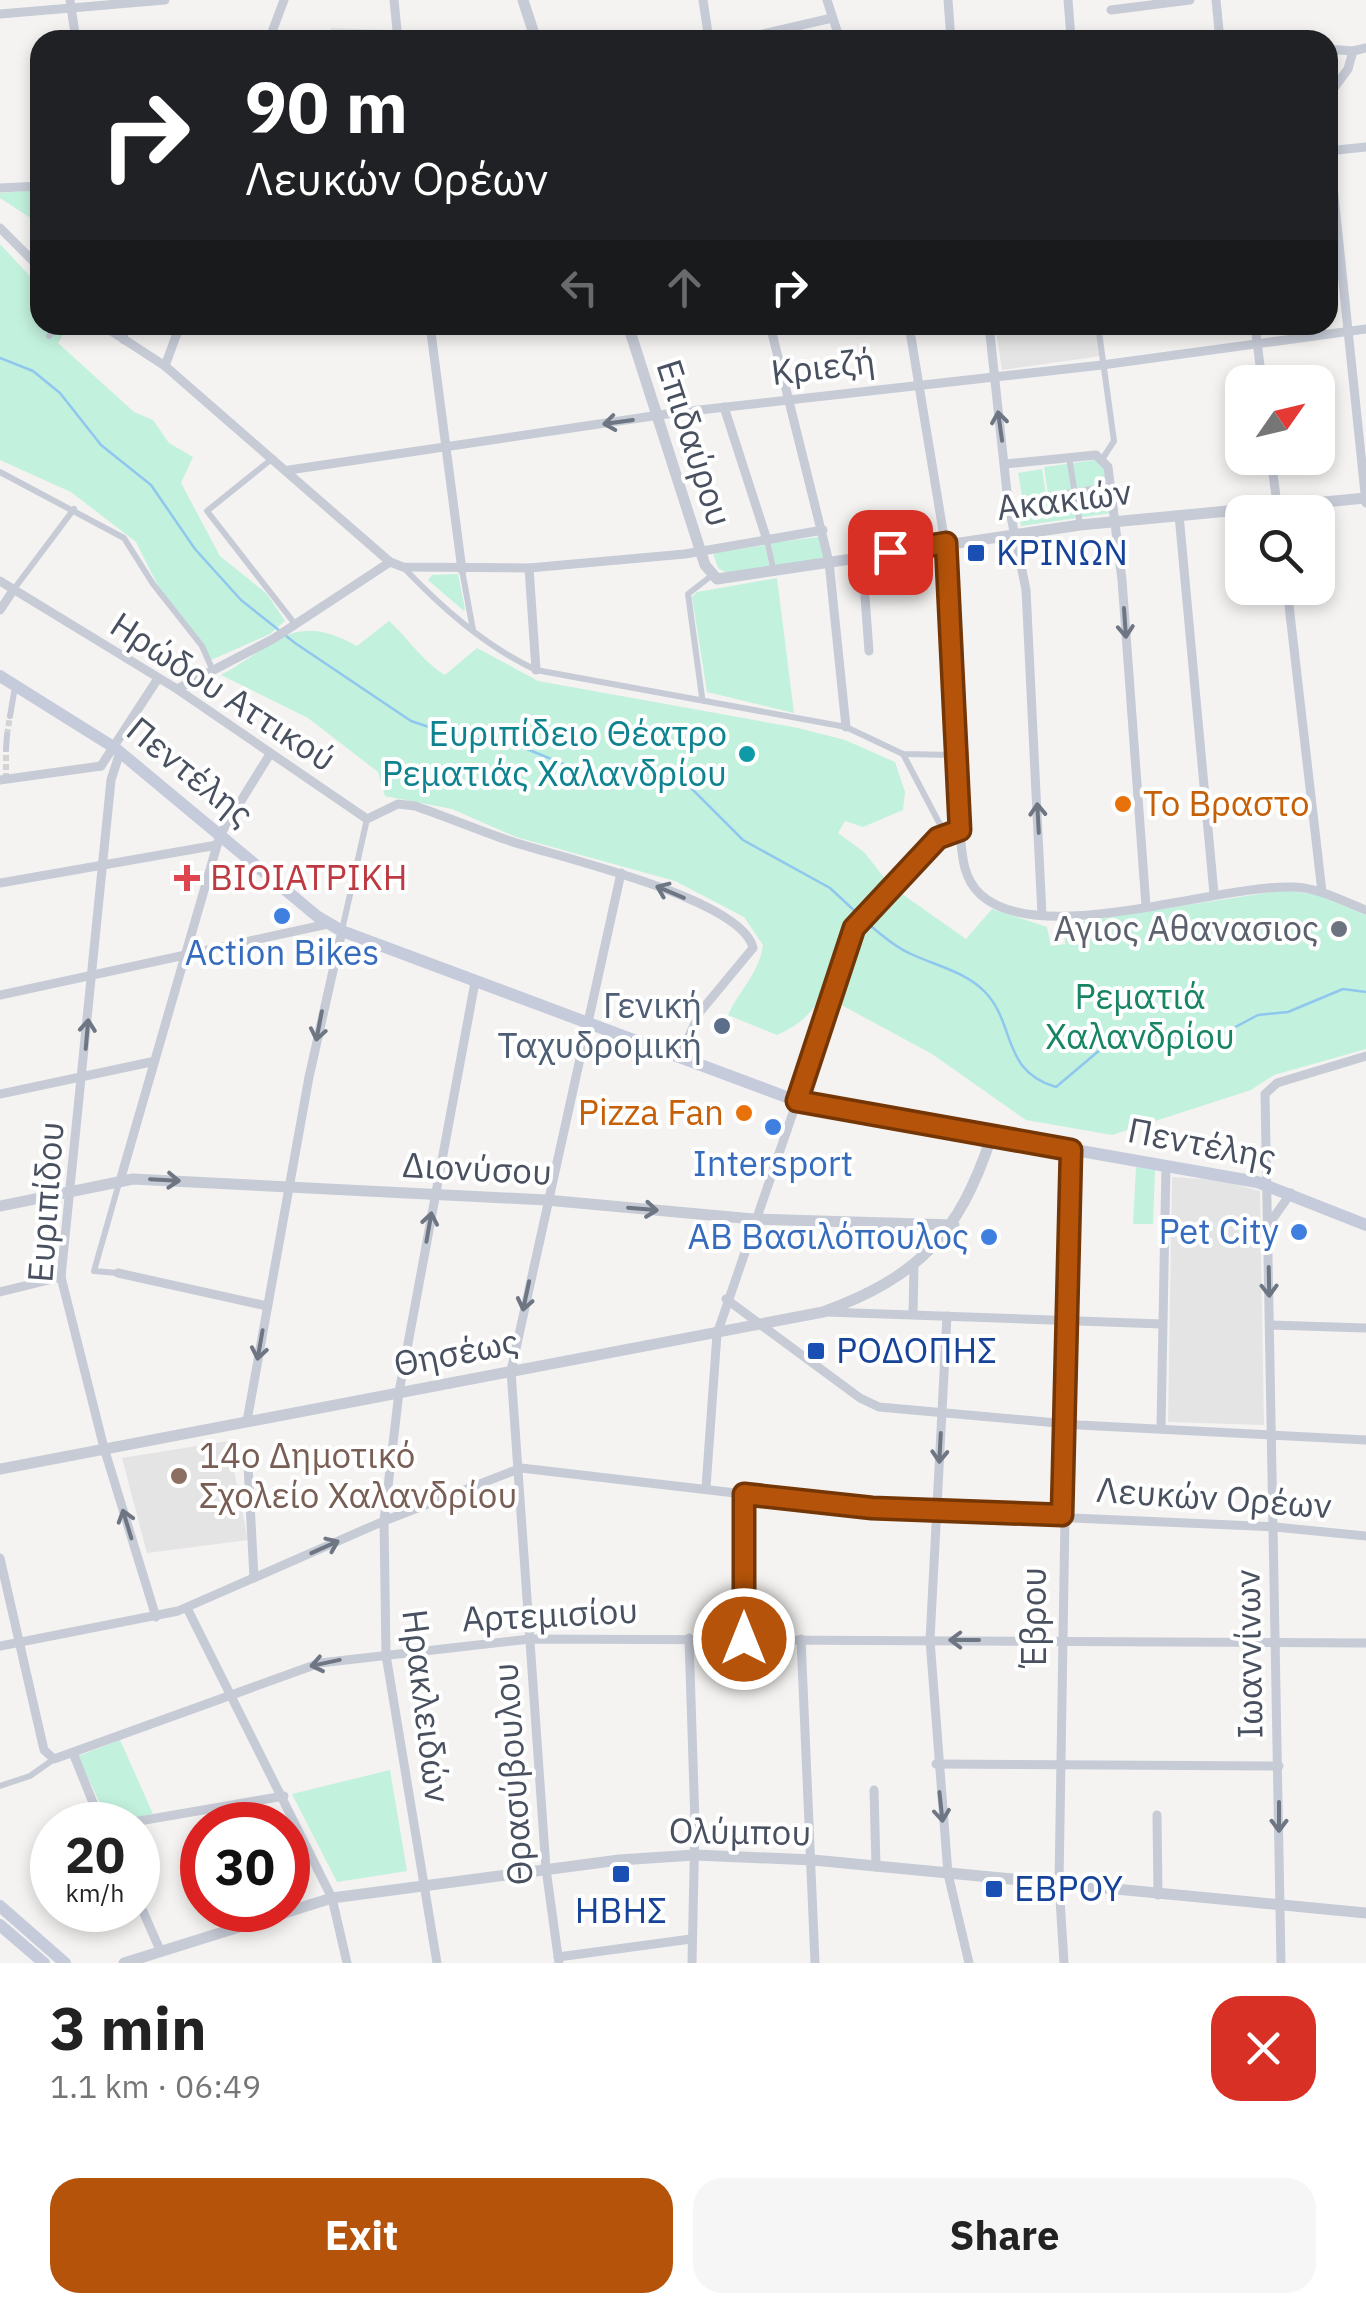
<!DOCTYPE html>
<meta charset="utf-8">
<style>
body{margin:0;font-family:"IBM Plex Sans",sans-serif;background:#f6f6f6;color:#222;height:100vh;display:flex;flex-direction:column;font-size:38px;white-space:nowrap}
*{box-sizing:border-box;margin:0}
p{font-size:32px;color:#767676}
.icon{flex:none;width:55px;height:55px;fill:none;stroke:currentColor;stroke-width:2;stroke-linecap:round;stroke-linejoin:round}
.map{position:relative;height:1963px;overflow:hidden}
.panel{display:flex;flex-direction:column;background:#fff;flex:1}
.panel>*{flex:none}
.guide{position:absolute;left:30px;top:30px;width:1308px;height:305px;border-radius:30px;box-shadow:0 5px 15px #0003;background:#202124;color:#fff;overflow:hidden}
.needle{width:65px;rotate:56deg}
.fabs{position:absolute;left:1225px;top:365px;display:grid;gap:20px}
.fabs a{display:grid;place-items:center;width:110px;height:110px;border-radius:20px;background:#fff;box-shadow:0 5px 15px #0003;font-size:50px}
.speed{position:absolute;left:30px;top:1802px;display:flex;gap:20px;font-size:50px;font-weight:700;text-align:center}
.speed>*{display:grid;place-content:center;width:130px;height:130px;border-radius:50%;background:#fff;box-shadow:0 5px 15px #0003;line-height:1}
.speed small{font-size:25px;font-weight:400}
.speed .limit{border:15px solid #d22;background:#fff;color:#111}
.pin{position:absolute;display:grid;place-items:center;width:85px;height:85px;color:#fff;margin:-42px;border-radius:20px;box-shadow:0 5px 15px #0006}
.me{position:absolute;width:110px;margin:-55px;rotate:0deg;stroke-linejoin:round;filter:drop-shadow(0 0 8px #0008)}
.turn{display:flex;align-items:center;gap:35px;height:210px;padding:0 50px;font-size:45px}
.turn .icon{width:130px;height:130px;stroke-width:2.5}
.turn b{display:block;font-size:70px;line-height:85px}
.lanes{display:flex;align-items:center;height:95px;padding:0 50px;background:#0003;justify-content:center;gap:50px;direction:ltr}
.lanes .off{opacity:.35}
.round{display:grid;place-items:center;flex:none;width:105px;height:105px;border-radius:30px;background:#f6f6f6}
.overview{display:flex;align-items:center;justify-content:space-between;height:170px;padding:0 50px}
h1{font-size:60px;font-weight:800;line-height:75px}
.button{display:flex;gap:20px;margin-top:auto;padding:20px 50px}
.button a{flex:1;height:115px;border-radius:30px;background:#b45309;color:#fff;font-size:40px;font-weight:800;line-height:115px;text-align:center}
.button a+a{background:#f6f6f6;color:#222}
.map>svg:first-child{display:block}
.education{fill:#e5e4e4}
.green{fill:#c2f1dd}
.lines{fill:none;stroke-linecap:round;stroke-linejoin:round}
.stream{stroke:#8fc7ee;stroke-width:2.5}
.pedestrian-tunnel{stroke:#d2d3d5;stroke-width:6;stroke-dasharray:6 3;stroke-linecap:butt}
.pedestrian{stroke:#c6cbd6;stroke-width:6}
.minor{stroke:#c6cbd6;stroke-width:9}
.tertiary{stroke:#c6cbd6;stroke-width:11}
.secondary{stroke:#c5cbda;stroke-width:12}
.oneway{stroke:#6e7683}
.route-casing{stroke:#753606;stroke-width:25}
.route{stroke:#b45309;stroke-width:18}
.transit-dot{fill:#1a4fb4;stroke:#fff;stroke-width:4}
.culture-dot{fill:#0f9aa8;stroke:#fff;stroke-width:4}
.food-dot{fill:#e8710a;stroke:#fff;stroke-width:4}
.health-dot{fill:#e0444e;stroke:#fff;stroke-width:4}
.shop-dot{fill:#3f7fe0;stroke:#fff;stroke-width:4}
.worship-dot{fill:#6b7280;stroke:#fff;stroke-width:4}
.service-dot{fill:#5c6f8a;stroke:#fff;stroke-width:4}
.education-dot{fill:#8d6e63;stroke:#fff;stroke-width:4}
.labels{text-anchor:middle;stroke-width:8;stroke-linejoin:round;paint-order:stroke}
.street-label{font-size:35px;fill:#495160;stroke:#fff}
.transit-label{font-size:35px;fill:#164399;stroke:#fff;text-anchor:start}
.culture-label{font-size:35px;fill:#0d838f;stroke:#fff;text-anchor:end}
.food-label{font-size:35px;fill:#c56008;stroke:#fff;text-anchor:start}
.health-label{font-size:35px;fill:#be3a42;stroke:#fff;text-anchor:start}
.worship-label{font-size:35px;fill:#5b616d;stroke:#fff;text-anchor:end}
.shop-label{font-size:35px;fill:#366cbe;stroke:#fff}
.park-label{font-size:35px;fill:#178463;stroke:#fff}
.service-label{font-size:35px;fill:#4e5e75;stroke:#fff;text-anchor:end}
.education-label{font-size:35px;fill:#785e54;stroke:#fff;text-anchor:start}
</style>
<div class="map">
<svg width="1366" height="1963" viewBox="0 0 1366 1963">
<rect width="100%" height="100%" fill="#f4f3f2"/>
<g class="education">
<polygon points="331,28 391,30 392,40 328,40"/>
<polygon points="995,325 1097,325 1101,356 1002,370"/>
<polygon points="1172,1177 1219,1180 1260,1191 1264,1425 1168,1422"/>
<polygon points="228,1441 248,1540 147,1553 122,1458"/>
</g>
<g class="green">
<polygon points="40,190 40,224 0,198 0,193"/>
<polygon points="0,244 40,287 40,325 69,325 58,343 134,412 153,420 169,443 193,457 181,483 220,556 267,594 285,621 270,634 211,660 158,586 136,542 71,492 0,460"/>
<polygon points="1102,459 1111,513 1021,526 1020,519 1051,514 1044,467"/>
<polygon points="1042,469 1049,513 1026,517 1018,473"/>
<polygon points="819,537 824,560 776,570 771,543"/>
<polygon points="765,545 770,570 728,574 718,568 713,553"/>
<polygon points="458,574 465,609 464,611 428,580 432,575"/>
<polygon points="777,578 794,713 707,692 692,597 697,592"/>
<path d="M389,621C410,640 421,660 445,675L477,648L538,681L798,728L845,740L895,762L905,792L903,810L863,827L845,821L838,833L864,852L886,880C872,895 854,911 845,928C819,976 835,1009 777,1035L728,1015C740,989 759,974 763,945L744,917L675,881L516,837L452,809L385,796L378,772L308,718L221,675C279,643 293,611 357,646Z"/>
<polygon points="895,889 966,939 992,909 1047,927 1051,946 1065,944 1064,924 1285,890 1318,895 1366,915 1366,1049 1274,1075 1251,1090 1112,1135 1026,1120 932,1054 832,1000 856,937"/>
<polygon points="1136,1167 1155,1170 1153,1224 1133,1224"/>
<polygon points="120,1740 153,1814 109,1823 78,1756"/>
<polygon points="390,1770 407,1871 337,1882 292,1794"/>
</g>
<g class="lines">
<g class="stream">
<polyline points="0,358 33,371 60,393 101,445 151,485 195,549 241,600 295,643 411,721 450,734 517,745 615,785 660,778 685,782 743,840 830,888 859,915"/>
<path d="M865,921C878,932 893,946 909,953C933,965 965,971 985,992C1016,1024 1001,1071 1056,1087L1120,1033L1211,1040L1258,1015L1288,1012L1343,989L1366,992"/>
</g>
<g class="pedestrian-tunnel">
<polyline points="7,735 10,716"/>
<polyline points="6,779 6,749"/>
</g>
<g class="pedestrian">
<polyline points="1098,325 1114,441 1103,458"/>
<polyline points="49,336 57,325"/>
<polyline points="1069,457 1080,525"/>
<polyline points="273,458 207,511 295,624"/>
<polyline points="0,472 124,538 153,584 202,646 213,671"/>
<polyline points="1048,496 1110,486"/>
<polyline points="767,540 774,573"/>
<path d="M403,567C442,608 485,646 536,670L846,727L903,754L956,755"/>
<polyline points="462,570 473,630"/>
<polyline points="14,589 74,509"/>
<polyline points="702,697 688,594 711,576"/>
<polyline points="10,716 15,687"/>
<polyline points="6,749 7,735"/>
<polyline points="903,754 945,834"/>
<polyline points="342,930 367,819"/>
<polyline points="118,1273 94,1271 119,1183"/>
<polyline points="0,1786 30,1776 54,1759"/>
</g>
<g class="minor">
<polyline points="70,0 76,40"/>
<polyline points="394,0 398,40"/>
<polyline points="703,0 709,40"/>
<polyline points="827,0 840,40"/>
<polyline points="948,0 951,40"/>
<polyline points="1068,0 1071,37"/>
<polyline points="1216,0 1220,40"/>
<polyline points="1111,10 1190,0"/>
<polyline points="0,14 165,0"/>
<polyline points="269,40 284,0"/>
<polyline points="737,40 832,18"/>
<polyline points="1023,40 1071,34"/>
<polyline points="1328,49 1353,51"/>
<polyline points="1328,96 1348,69 1353,51 1366,48"/>
<polyline points="1328,138 1366,503"/>
<polyline points="1328,151 1366,147"/>
<polyline points="0,188 40,186"/>
<polyline points="0,228 40,268"/>
<polyline points="102,325 165,366 390,562 403,567 529,568 685,554 823,530"/>
<polyline points="122,325 124,340"/>
<polyline points="430,325 462,570"/>
<polyline points="770,325 829,562 846,727"/>
<polyline points="909,325 945,543"/>
<polyline points="989,325 1008,502 1026,590 1042,915"/>
<polyline points="1255,325 1262,382"/>
<polyline points="165,366 180,325"/>
<polyline points="724,407 767,540"/>
<polyline points="1271,458 1278,512"/>
<polyline points="1005,464 1096,455 1108,467 1122,580 1146,906"/>
<polyline points="289,470 673,413 1102,365 1366,329"/>
<polyline points="1179,515 1214,894"/>
<polyline points="862,556 869,651"/>
<polyline points="529,568 536,670"/>
<path d="M0,581L177,689L367,819L398,804L415,806C447,817 478,830 510,841C557,857 742,898 753,948L700,1012L679,1058"/>
<polyline points="1287,588 1322,892"/>
<polyline points="0,610 14,589"/>
<polyline points="177,689 273,639 390,562"/>
<polyline points="120,752 111,780 61,1277 104,1448 156,1617"/>
<polyline points="101,766 157,680"/>
<polyline points="0,780 101,766"/>
<path d="M960,831C962,853 962,877 980,894C1038,949 1217,884 1294,887C1319,888 1343,901 1366,910"/>
<polyline points="0,883 217,845"/>
<polyline points="0,995 328,924"/>
<polyline points="0,1094 151,1062"/>
<polyline points="120,1181 220,835 270,754"/>
<polyline points="1269,1224 1291,1193"/>
<polyline points="118,1273 267,1306"/>
<polyline points="0,1292 61,1277"/>
<polyline points="726,1299 860,1398 879,1407 1079,1425 1366,1440"/>
<polyline points="826,1312 1162,1324"/>
<polyline points="913,1314 914,1266"/>
<polyline points="947,1316 930,1640 948,1874 969,1963"/>
<polyline points="1270,1325 1366,1328"/>
<polyline points="247,1421 309,1077 342,931"/>
<polyline points="1161,1427 1166,1165"/>
<polyline points="248,1465 254,1578"/>
<polyline points="706,1487 717,1334 797,1101"/>
<polyline points="744,1494 745,1639"/>
<polyline points="0,1558 44,1750 54,1759 320,1663 530,1639 1366,1643"/>
<polyline points="187,1608 332,1898 347,1963"/>
<polyline points="689,1638 695,1823 692,1963"/>
<polyline points="801,1639 815,1963"/>
<polyline points="0,1646 178,1611 384,1521 521,1468 872,1509 1275,1527 1366,1536"/>
<polyline points="73,1753 102,1825"/>
<polyline points="936,1764 1279,1766"/>
<polyline points="874,1790 876,1867"/>
<polyline points="1157,1815 1158,1895"/>
<polyline points="116,1825 284,1796"/>
<polyline points="138,1900 160,1950"/>
<polyline points="558,1957 691,1939"/>
<polyline points="437,1963 386,1655 384,1521 399,1392 475,982"/>
<polyline points="559,1963 546,1869 511,1371 621,873"/>
<polyline points="1064,1963 1059,1883 1071,1150"/>
<polyline points="1281,1963 1265,1094 1277,1083 1366,1056"/>
</g>
<g class="tertiary">
<polyline points="523,0 536,40"/>
<polyline points="628,325 705,565 717,579 1080,525 1366,498"/>
<polyline points="797,1101 854,928 932,844 960,831 945,543"/>
<polyline points="0,1206 133,1179 546,1200 753,1219 954,1225"/>
<path d="M0,1469L823,1312C919,1277 959,1234 991,1138"/>
<polyline points="124,1963 332,1898 619,1860 695,1855 813,1860 1366,1913"/>
</g>
<g class="secondary">
<polyline points="0,676 115,748 318,917 342,931 797,1101 1257,1182 1366,1225"/>
<polyline points="0,1906 65,1963"/>
<polyline points="0,1925 44,1963"/>
</g>
</g>
<defs><path id="oneway-shaft" d="M-6 0H5M1.5-3L5.5 0L1.5 3" fill="none" stroke-width="1.6" stroke-linecap="round" stroke-linejoin="round" transform="scale(2.5)"/></defs>
<g class="oneway">
<use href="#oneway-shaft" transform="translate(618 422) rotate(172)"/>
<use href="#oneway-shaft" transform="translate(1000 426) rotate(-98)"/>
<use href="#oneway-shaft" transform="translate(1125 623) rotate(86)"/>
<use href="#oneway-shaft" transform="translate(1038 818) rotate(-93)"/>
<use href="#oneway-shaft" transform="translate(670 892) rotate(-157)"/>
<use href="#oneway-shaft" transform="translate(319 1026) rotate(101)"/>
<use href="#oneway-shaft" transform="translate(87 1034) rotate(-85)"/>
<use href="#oneway-shaft" transform="translate(165 1180) rotate(3)"/>
<use href="#oneway-shaft" transform="translate(643 1209) rotate(5)"/>
<use href="#oneway-shaft" transform="translate(429 1227) rotate(-80)"/>
<use href="#oneway-shaft" transform="translate(1269 1282) rotate(89)"/>
<use href="#oneway-shaft" transform="translate(526 1296) rotate(102)"/>
<use href="#oneway-shaft" transform="translate(260 1345) rotate(100)"/>
<use href="#oneway-shaft" transform="translate(940 1448) rotate(93)"/>
<use href="#oneway-shaft" transform="translate(127 1524) rotate(-107)"/>
<use href="#oneway-shaft" transform="translate(325 1547) rotate(-24)"/>
<use href="#oneway-shaft" transform="translate(964 1640) rotate(180)"/>
<use href="#oneway-shaft" transform="translate(325 1663) rotate(168)"/>
<use href="#oneway-shaft" transform="translate(941 1807) rotate(84)"/>
<use href="#oneway-shaft" transform="translate(1279 1817) rotate(90)"/>
</g>
<g class="lines">
<g class="route-casing">
<polyline id="route" points="744,1639 744,1494 872,1508 1062,1515 1071,1150 797,1101 854,928 938,838 960,830 946,543 890,552"/>
</g>
<use href="#route" class="route"/>
</g>
<g class="transit-dot">
<rect x="966" y="543" width="20" height="20" rx="5"/>
<rect x="806" y="1341" width="20" height="20" rx="5"/>
<rect x="611" y="1864" width="20" height="20" rx="5"/>
<rect x="984" y="1879" width="20" height="20" rx="5"/>
</g>
<circle class="culture-dot" cx="747" cy="754" r="10"/>
<g class="food-dot">
<circle cx="1123" cy="804" r="10"/>
<circle cx="744" cy="1113" r="10"/>
</g>
<path class="health-dot" d="M182 863h10v10h10v10h-10v10h-10v-10h-10v-10h10z"/>
<g class="shop-dot">
<circle cx="282" cy="916" r="10"/>
<circle cx="773" cy="1127" r="10"/>
<circle cx="1299" cy="1232" r="10"/>
<circle cx="989" cy="1237" r="10"/>
</g>
<circle class="worship-dot" cx="1339" cy="929" r="10"/>
<circle class="service-dot" cx="722" cy="1026" r="10"/>
<circle class="education-dot" cx="179" cy="1476" r="10"/>
<g class="labels">
<g class="street-label">
<text transform="translate(823 367) rotate(-7)" y="12">Κριεζή</text>
<text transform="translate(694 443) rotate(72)" y="12">Επιδαύρου</text>
<text transform="translate(1064 500) rotate(-7)" y="12">Ακακιών</text>
<text transform="translate(223 692) rotate(33)" y="12">Ηρώδου Αττικού</text>
<text transform="translate(190 772) rotate(39)" y="12">Πεντέλης</text>
<text transform="translate(1202 1144) rotate(11)" y="12">Πεντέλης</text>
<text transform="translate(477 1169) rotate(3)" y="12">Διονύσου</text>
<text transform="translate(46 1202) rotate(-86)" y="12">Ευριπίδου</text>
<text transform="translate(456 1353) rotate(-11)" y="12">Θησέως</text>
<text transform="translate(1214 1498) rotate(4)" y="12">Λευκών Ορέων</text>
<text transform="translate(550 1615) rotate(-3)" y="12">Αρτεμισίου</text>
<text transform="translate(1034 1617) rotate(-90)" y="12">Έβρου</text>
<text transform="translate(1249 1654) rotate(-91)" y="12">Ιωαννίνων</text>
<text transform="translate(426 1706) rotate(83)" y="12">Ηρακλειδών</text>
<text transform="translate(513 1774) rotate(-94)" y="12">Θρασύβουλου</text>
<text transform="translate(740 1832) rotate(1)" y="12">Ολύμπου</text>
</g>
<g class="transit-label">
<text x="996" y="565">ΚΡΙΝΩΝ</text>
<text x="836" y="1363">ΡΟΔΟΠΗΣ</text>
<text x="1014" y="1901">ΕΒΡΟΥ</text>
<text x="621" y="1923" text-anchor="middle">ΗΒΗΣ</text>
</g>
<g class="culture-label">
<text x="727" y="746">Ευριπίδειο Θέατρο<tspan x="727" dy="40">Ρεματιάς Χαλανδρίου</tspan></text>
</g>
<g class="food-label">
<text x="1143" y="816">Το Βραστο</text>
<text x="724" y="1125" text-anchor="end">Pizza Fan</text>
</g>
<g class="health-label">
<text x="210" y="890">ΒΙΟΙΑΤΡΙΚΗ</text>
</g>
<g class="worship-label">
<text x="1319" y="941">Αγιος Αθανασιος</text>
</g>
<g class="shop-label">
<text x="282" y="965">Action Bikes</text>
<text x="773" y="1176">Intersport</text>
<text x="1279" y="1244" text-anchor="end">Pet City</text>
<text x="969" y="1249" text-anchor="end">ΑΒ Βασιλόπουλος</text>
</g>
<g class="park-label">
<text x="1140" y="1009">Ρεματιά<tspan x="1140" dy="40">Χαλανδρίου</tspan></text>
</g>
<g class="service-label">
<text x="702" y="1018">Γενική<tspan x="702" dy="40">Ταχυδρομική</tspan></text>
</g>
<g class="education-label">
<text x="199" y="1468">14ο Δημοτικό<tspan x="199" dy="40">Σχολείο Χαλανδρίου</tspan></text>
</g>
</g>
</svg>
<div class="fabs">
<a><svg class="needle" viewBox="-14 -14 28 28"><path d="M0-13l5 13h-10z" fill="#e53935"/><path d="M0 13l5-13h-10z" fill="#767676"/></svg></a>
<a><svg class="icon" aria-label="search" viewBox="0 0 24 24"><circle cx="10" cy="10" r="6"/><path d="M15 15l6 6"/></svg></a>
</div>
<div class="speed"><div>20<small>km/h</small></div><div class="limit">30</div></div>
<div class="pin" style="left:890px;top:552px;background:#d93025"><svg class="icon" aria-label="arrive" viewBox="0 0 24 24"><path d="M6 21V4h12l-3 4 3 4H6"/></svg></div>
<svg class="me" style="left:744px;top:1639px" viewBox="-20 -20 40 40"><circle r="17" fill="#b45309" stroke="#fff" stroke-width="3"/><path d="M0-11L8 9 0 5-8 9z" fill="#fff"/></svg>
<div class="guide">
<div class="turn"><svg class="icon" aria-label="right" viewBox="0 0 24 24"><path d="M7 20v-9h11M14 6l5 5-5 5"/></svg><div><b>90 m</b>Λευκών Ορέων</div></div>
<div class="lanes"><svg class="icon off" aria-label="left" viewBox="0 0 24 24"><path d="M17 20v-9H6M10 6l-5 5 5 5"/></svg><svg class="icon off" aria-label="ahead" viewBox="0 0 24 24"><path d="M12 20V5M6 11l6-6 6 6"/></svg><svg class="icon" aria-label="right" viewBox="0 0 24 24"><path d="M7 20v-9h11M14 6l5 5-5 5"/></svg></div>
</div>
</div>
<section class="panel">
<div class="overview"><div><h1>3 min</h1><p>1.1 km · 06:49</p></div><a class="round" style="background:#d93025;color:#fff"><svg class="icon" aria-label="close" viewBox="0 0 24 24"><path d="M6 6l12 12M18 6L6 18"/></svg></a></div>
<div class="button"><a>Exit</a><a>Share</a></div>
</section>
